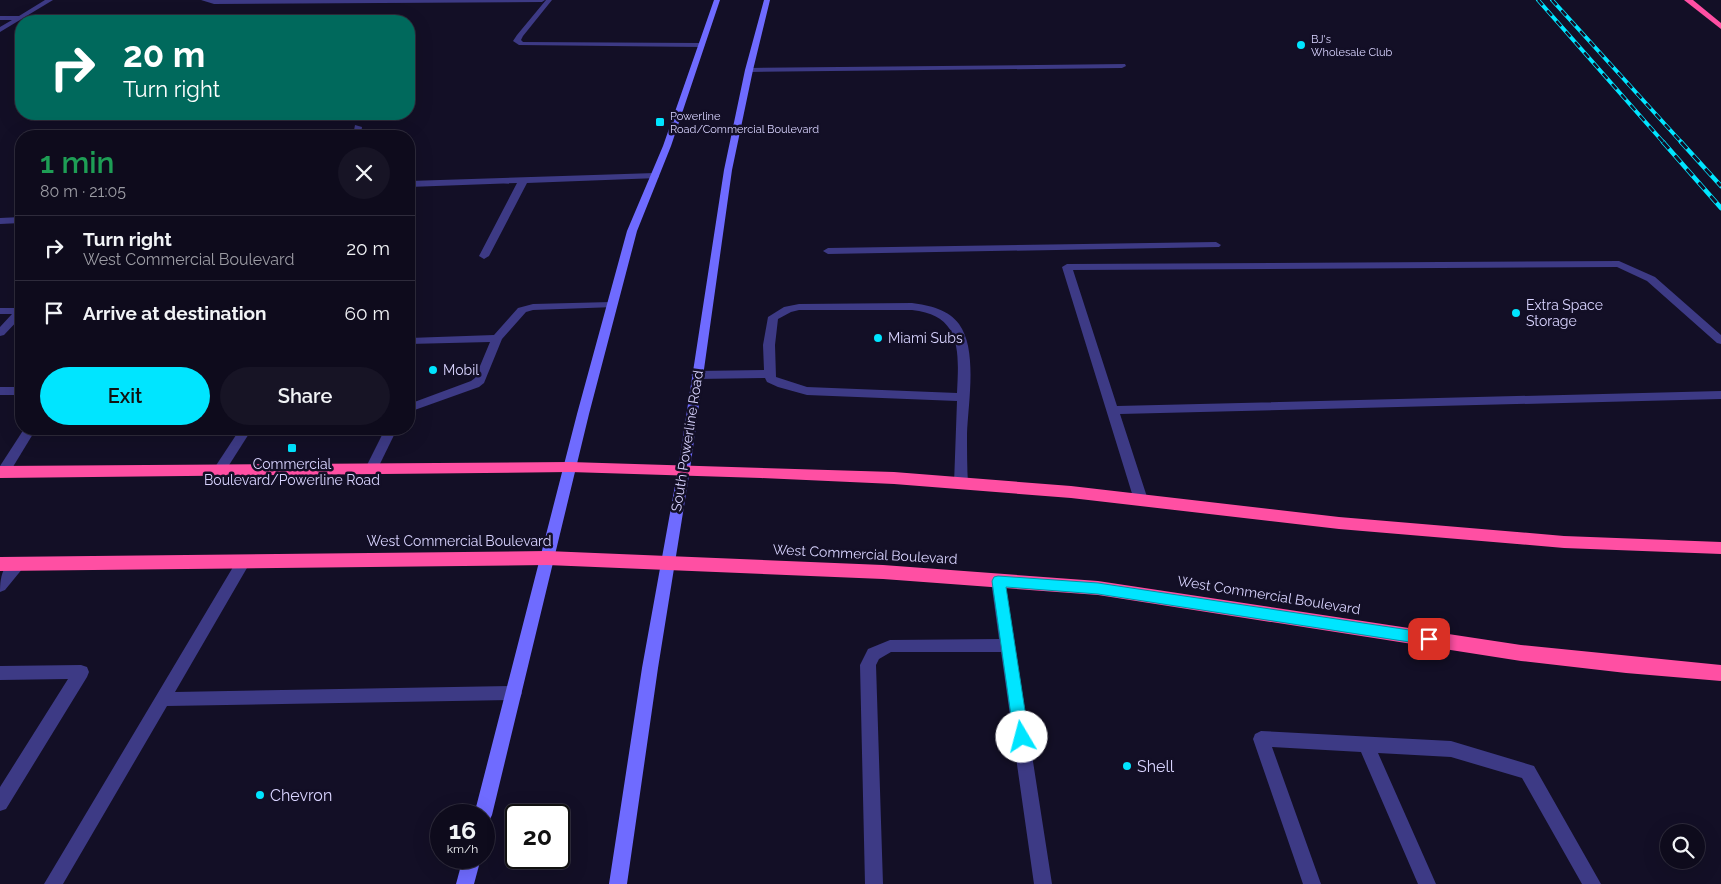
<!DOCTYPE html>
<meta charset="utf-8">
<style>
body{margin:0;font-family:Raleway,sans-serif;background:#171425;color:#f1f3f6;height:100vh;display:flex;flex-direction:column;font-size:19px;white-space:nowrap}
*{box-sizing:border-box;margin:0}
p{font-size:16px;color:#9b9ba3}
.icon{flex:none;width:28px;height:28px;fill:none;stroke:currentColor;stroke-width:2;stroke-linecap:round;stroke-linejoin:round}
.map{position:relative;flex:1;overflow:hidden}
.panel{position:absolute;left:15px;top:130px;width:400px;height:305px;display:flex;flex-direction:column;background:#0e0b1c;border-radius:20px;box-shadow:0 5px 20px #0002,0 0 0 1px #2e2b3b}
.panel>*{flex:none}
.top-card{position:absolute;left:15px;top:15px;width:400px;height:105px;border-radius:20px;box-shadow:0 5px 20px #0002,0 0 0 1px #2e2b3b;background:#00695c;color:#fff;overflow:hidden}
.tools{position:absolute;left:1660px;top:824px;display:grid;gap:10px}
.tools a{display:grid;place-items:center;width:45px;height:45px;border-radius:50%;background:#0e0b1c;box-shadow:0 5px 20px #0002,0 0 0 1px #2e2b3b;font-size:25px}
.speed{position:absolute;left:430px;top:804px;display:flex;gap:10px;font-size:25px;font-weight:700;text-align:center}
.speed>*{display:grid;place-content:center;width:65px;height:65px;border-radius:50%;background:#0e0b1c;box-shadow:0 5px 20px #0002,0 0 0 1px #2e2b3b;line-height:1}
.speed small{font-size:12px;font-weight:400}
.speed .limit{border:2px solid #111;border-radius:8px;background:#fff;color:#111}
.pin{position:absolute;display:grid;place-items:center;width:42px;height:42px;color:#fff;margin:-21px;border-radius:10px;box-shadow:0 2px 8px #0006}
.me{position:absolute;width:55px;margin:-28px;rotate:352deg;stroke-linejoin:round;filter:drop-shadow(0 0 4px #0008)}
.turn{display:flex;align-items:center;gap:18px;height:105px;padding:0 25px;font-size:22px}
.turn .icon{width:65px;height:65px;stroke-width:2.5}
.turn b{display:block;font-size:35px;line-height:42px}
.round{display:grid;place-items:center;flex:none;width:52px;height:52px;border-radius:26px;background:#171425}
.summary{display:flex;align-items:center;justify-content:space-between;height:85px;padding:0 25px}
h1{font-size:30px;font-weight:600;line-height:38px;color:#1e9e55}
.action{display:flex;gap:10px;margin-top:auto;padding:10px 25px}
.action a{flex:1;height:58px;border-radius:30px;background:#00e5ff;color:#111;font-size:20px;font-weight:600;line-height:58px;text-align:center}
.action a+a{background:#171425;color:#f1f3f6}
ul{padding:0;list-style:none}
li{display:flex;align-items:center;gap:15px;height:65px;padding:0 25px;border-top:1px solid #2e2b3b}
li div{flex:1}
li b{display:block;font-size:19px}
li em{font-style:normal}
.map>svg:first-child{display:block}
.lines{fill:none;stroke-linecap:round;stroke-linejoin:round}
.lane{fill:#3d3a85;fill-rule:evenodd}
.street{fill:#3d3a85;fill-rule:evenodd}
.secondary{fill:#6f6bff;fill-rule:evenodd}
.highway{fill:#ff4fa3;fill-rule:evenodd}
.rail-far1-casing{stroke:#00e5ff;stroke-width:4}
.rail-casing{stroke:#00e5ff;stroke-width:4.5}
.rail-far1{stroke:#130f26;stroke-width:2.5;stroke-dasharray:7;stroke-linecap:butt}
.rail{stroke:#130f26;stroke-width:3;stroke-dasharray:9;stroke-linecap:butt}
.route{fill:#00e5ff;stroke:#0095a6}
.poi-dot{fill:#00e5ff;stroke:#130f26;stroke-width:2}
.labels{text-anchor:middle;stroke-width:5;stroke-linejoin:round;paint-order:stroke}
.far-poi-label{font-size:11px;fill:#d9d4ff;stroke:#130f26;text-anchor:start}
.poi-label{font-size:14px;fill:#d9d4ff;stroke:#130f26;text-anchor:start}
.street-label{font-size:14px;fill:#d9d4ff;stroke:#130f26}
.near-poi-label{font-size:16px;fill:#d9d4ff;stroke:#130f26;text-anchor:start}
</style>
<div class="map">
<svg width="1721" height="884" viewBox="0 0 1721 884">
<rect width="100%" height="100%" fill="#130f26"/>
<g class="lines">
<g class="lane">
<polygon points="201,0 545,0 542,2 214,4"/>
<polygon points="546,0 552,0 523,36 521,40 523,42 701,43 705,45 701,47 519,45 513,41 517,35"/>
<polygon points="1125,64 1126,66 1122,68 749,72 745,70 749,68"/>
<polygon points="355,125 362,127 361,136 353,136"/>
<polygon points="655,173 659,176 658,178 527,183 489,256 484,259 479,256 517,183 409,187 409,181"/>
<polygon points="21,217 21,223 0,224 0,218"/>
<polygon points="1216,242 1221,245 1219,247 828,254 823,251 828,248"/>
<polygon points="1619,261 1655,277 1721,335 1721,344 1717,343 1647,281 1617,267 1073,270 1117,406 1721,391 1721,399 1120,414 1148,500 1146,503 1136,503 1134,500 1062,267 1067,264"/>
<polygon points="611,302 615,303 616,305 615,307 533,310 526,312 502,339 484,383 479,387 409,412 409,404 471,381 475,378 490,342 409,344 409,338 494,335 518,308 533,304"/>
<path d="M912,303C929,305 949,310 959,324C978,350 968,404 967,434C967,451 967,467 968,484L966,487H956L954,484L957,401L807,395L778,387L767,382L765,378L697,379L691,375L697,371L764,370L763,345L768,317L784,307L799,304ZM799,310H912C962,315 959,352 957,393L807,387L776,377L775,345L778,319L791,312Z"/>
<polygon points="0,308 21,308 21,317 4,335 0,336 0,327 12,314 0,314"/>
<rect x="0" y="387" width="21" height="8"/>
<polygon points="24,429 36,429 8,475 0,476 0,466"/>
<polygon points="240,429 252,429 224,473 214,473 213,470"/>
<polygon points="385,429 397,429 376,472 366,472 365,469"/>
<polygon points="244,555 249,557 251,561 175,692 514,686 520,688 522,693 520,698 514,700 167,706 63,884 44,884 239,557"/>
<path d="M18,558L23,560L25,564L23,568L5,590L0,592C0,578 2,563 18,558Z"/>
<polygon points="998,575 1003,577 1005,581 1052,884 1034,884 1001,652 891,652 879,659 876,665 883,884 865,884 860,665 868,649 890,640 999,639 991,581 993,577"/>
<polygon points="81,665 87,667 89,672 87,677 6,809 0,811 0,787 68,679 0,680 0,666"/>
<polygon points="1261,731 1451,741 1534,766 1601,884 1582,884 1522,778 1451,757 1378,753 1436,884 1418,884 1361,752 1272,747 1321,884 1303,884 1253,739 1255,734"/>
</g>
<polygon class="street" points="45,0 53,0 0,32 0,27 12,20 0,20 0,16 19,16"/>
<g class="secondary">
<polygon points="714,0 720,0 671,146 637,231 589,414 492,815 489,821 484,823 484,815 474,815 577,414 627,231 663,146"/>
<polygon points="764,0 770,0 753,70 732,170 690,469 658,668 627,884 609,884 642,668 678,469 724,170 745,70"/>
<polygon points="463,858 481,858 474,884 456,884"/>
</g>
<g class="highway">
<polygon points="1684,0 1693,0 1721,23 1721,29"/>
<polygon points="570,462 894,472 1071,486 1339,517 1564,536 1721,542 1721,554 1564,548 1339,529 1071,498 894,484 761,478 570,472 0,478 0,466"/>
<polygon points="547,551 883,565 1098,581 1521,645 1721,665 1721,681 1626,673 1521,661 1098,595 883,579 547,565 0,571 0,557"/>
</g>
<g class="rail-far1-casing">
<g id="rail-far1">
<polyline points="1538,0 1664,143"/>
<polyline points="1552,0 1682,143"/>
</g>
</g>
<g class="rail-casing">
<g id="rail">
<polyline points="1663,142 1721,208"/>
<polyline points="1681,142 1721,186"/>
</g>
</g>
<use href="#rail-far1" class="rail-far1"/>
<use href="#rail" class="rail"/>
</g>
<polygon class="route" points="998,576 1098,583 1429,633 1434,635 1436,639 1434,643 1429,645 1098,594 1006,587 1029,737 1027,742 1022,744 1016,742 1014,737 992,581 994,577"/>
<g class="poi-dot">
<circle cx="1301" cy="45" r="5"/>
<rect x="655" y="117" width="10" height="10" rx="2.5"/>
<circle cx="1516" cy="313" r="5"/>
<circle cx="878" cy="338" r="5"/>
<circle cx="433" cy="370" r="5"/>
<rect x="287" y="443" width="10" height="10" rx="2.5"/>
<circle cx="1127" cy="766" r="5"/>
<circle cx="260" cy="795" r="5"/>
</g>
<g class="labels">
<g class="far-poi-label">
<text x="1311" y="43">BJ's<tspan x="1311" dy="13">Wholesale Club</tspan></text>
<text x="670" y="120">Powerline<tspan x="670" dy="13">Road/Commercial Boulevard</tspan></text>
</g>
<g class="poi-label">
<text x="1526" y="310">Extra Space<tspan x="1526" dy="16">Storage</tspan></text>
<text x="888" y="343">Miami Subs</text>
<text x="443" y="375">Mobil</text>
<text x="292" y="469" text-anchor="middle">Commercial<tspan x="292" dy="16">Boulevard/Powerline Road</tspan></text>
</g>
<g class="street-label">
<text transform="translate(687 441) rotate(-81)" y="5">South Powerline Road</text>
<text x="459" y="546">West Commercial Boulevard</text>
<text transform="translate(865 554) rotate(3)" y="5">West Commercial Boulevard</text>
<text transform="translate(1269 595) rotate(9)" y="5">West Commercial Boulevard</text>
</g>
<g class="near-poi-label">
<text x="1137" y="772">Shell</text>
<text x="270" y="801">Chevron</text>
</g>
</g>
</svg>
<div class="tools">
<a><svg class="icon" aria-label="search" viewBox="0 0 24 24"><circle cx="10" cy="10" r="6"/><path d="M15 15l6 6"/></svg></a>
</div>
<div class="speed"><div>16<small>km/h</small></div><div class="limit">20</div></div>
<div class="pin" style="left:1429px;top:639px;background:#d93025"><svg class="icon" aria-label="arrive" viewBox="0 0 24 24"><path d="M6 21V4h12l-3 4 3 4H6"/></svg></div>
<svg class="me" style="left:1022px;top:737px" viewBox="-20 -20 40 40"><circle r="19" fill="#fff"/><path d="M0-13L10 11 0 6-10 11z" fill="#00e5ff"/></svg>
<div class="top-card">
<div class="turn"><svg class="icon" aria-label="right" viewBox="0 0 24 24"><path d="M7 20v-9h11M14 6l5 5-5 5"/></svg><div><b>20 m</b>Turn right</div></div>
</div>
<section class="panel">
<div class="summary"><div><h1>1 min</h1><p>80 m · 21:05</p></div><a class="round"><svg class="icon" aria-label="close" viewBox="0 0 24 24"><path d="M6 6l12 12M18 6L6 18"/></svg></a></div>
<ul>
<li><svg class="icon" aria-label="right" viewBox="0 0 24 24"><path d="M7 20v-9h11M14 6l5 5-5 5"/></svg><div><b>Turn right</b><p>West Commercial Boulevard</p></div><em>20 m</em></li>
<li><svg class="icon" aria-label="arrive" viewBox="0 0 24 24"><path d="M6 21V4h12l-3 4 3 4H6"/></svg><div><b>Arrive at destination</b></div><em>60 m</em></li>
</ul>
<div class="action"><a>Exit</a><a>Share</a></div>
</section>
</div>
